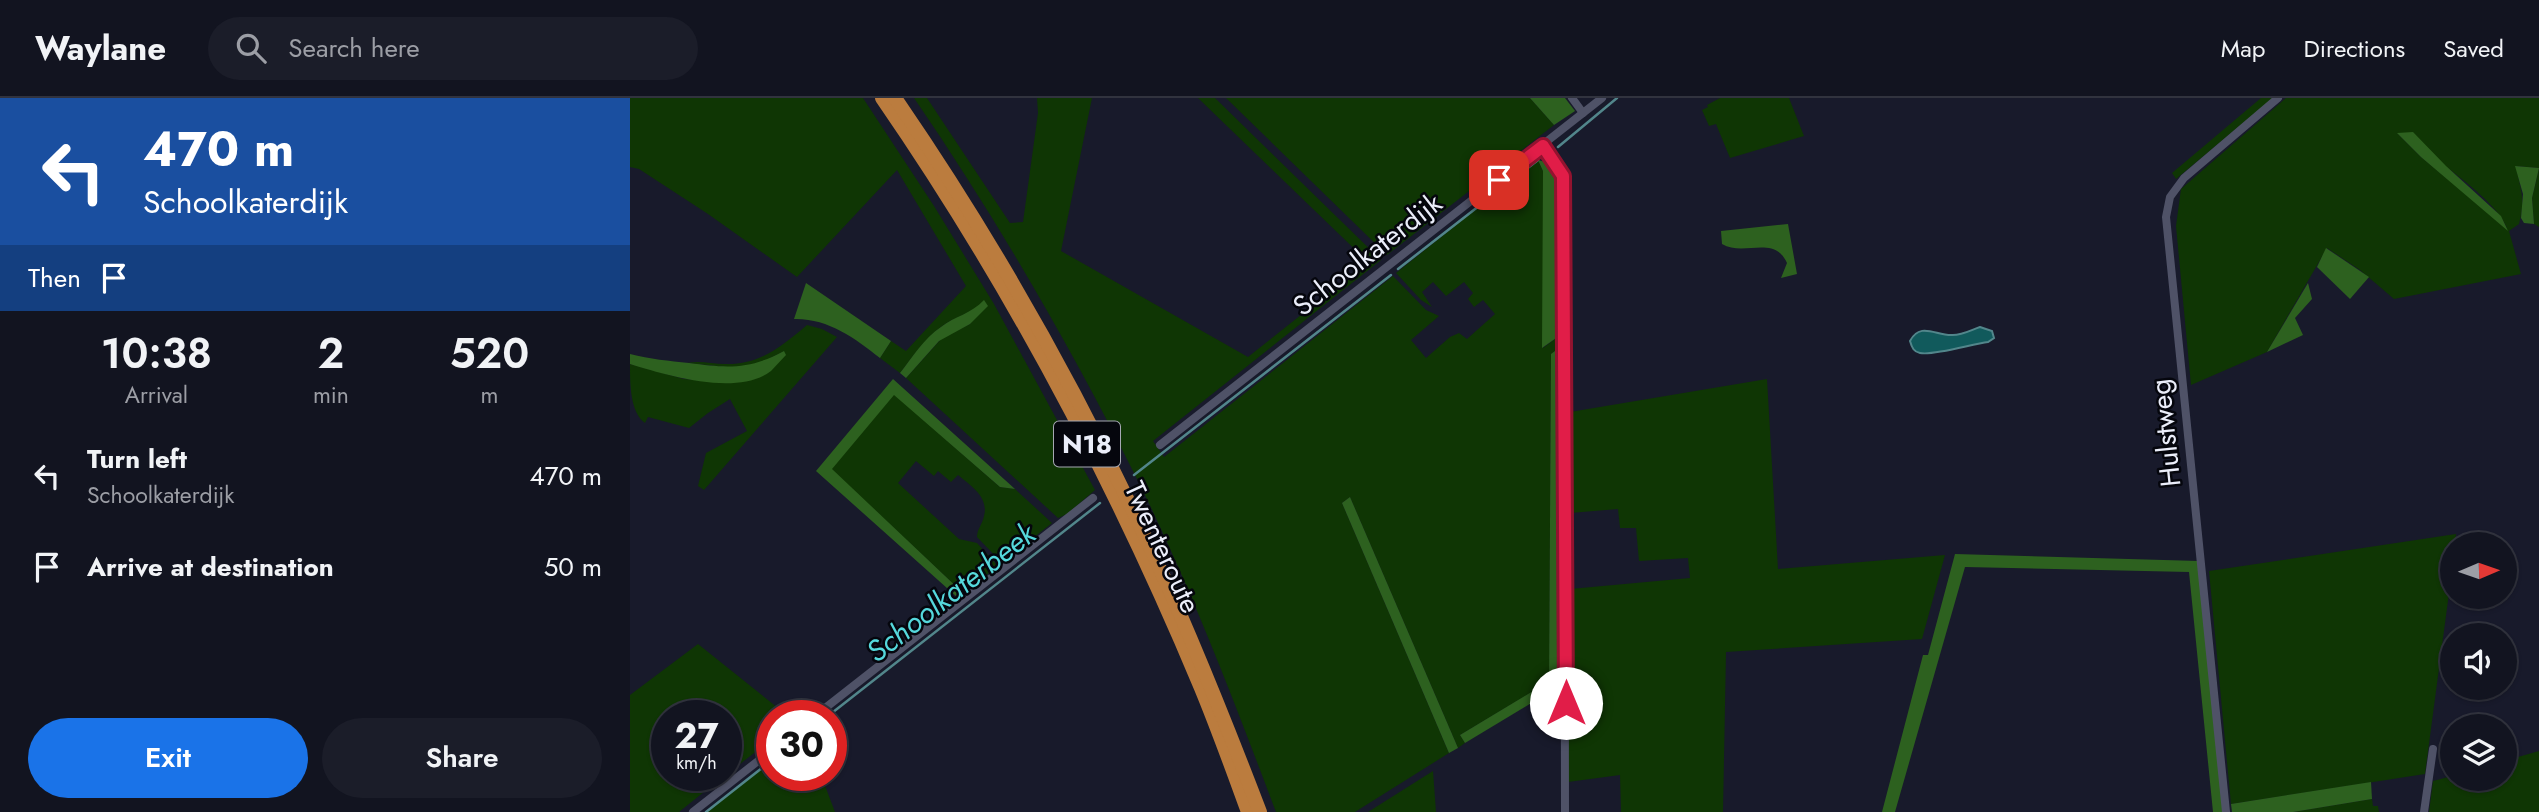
<!DOCTYPE html>
<style>
body{margin:0;font-family:Jost,sans-serif;background:#1b1d29;color:#f1f3f6;height:100vh;display:flex;flex-direction:column;font-size:26px;white-space:nowrap}
*{box-sizing:border-box;margin:0}
p{font-size:23px;color:#9c9ea5}
.icon{flex:none;width:38px;height:38px;fill:none;stroke:currentColor;stroke-width:2;stroke-linecap:round;stroke-linejoin:round}
.map{position:relative;flex:1;overflow:hidden}
.drawer{display:flex;flex-direction:column;background:#121420;width:630px}
.drawer>*{flex:none}
.top-card{background:#1a4fa0;color:#fff;overflow:hidden}
.needle{width:46px;rotate:88deg}
.controls{position:absolute;left:1810px;top:434px;display:grid;gap:14px}
.controls a{display:grid;place-items:center;width:77px;height:77px;border-radius:50%;background:#121420;box-shadow:0 2px 5px #0004,0 0 0 2px #31333e;font-size:35px}
.speed{position:absolute;left:21px;top:602px;display:flex;gap:14px;font-size:35px;font-weight:700;text-align:center}
.speed>*{display:grid;place-content:center;width:91px;height:91px;border-radius:50%;background:#121420;box-shadow:0 2px 5px #0004,0 0 0 2px #31333e;line-height:1}
.speed small{font-size:18px;font-weight:400}
.speed .limit{border:10px solid #d22;background:#fff;color:#111}
.pin{position:absolute;display:grid;place-items:center;width:60px;height:60px;color:#fff;margin:-30px;border-radius:14px;box-shadow:0 4px 10px #0006}
.me{position:absolute;width:77px;margin:-38px;rotate:0deg;stroke-linejoin:round;filter:drop-shadow(0 0 5px #0008)}
.turn{display:flex;align-items:center;gap:24px;height:147px;padding:0 28px;font-size:32px}
.turn .icon{width:91px;height:91px;stroke-width:2.5}
.turn b{display:block;font-size:49px;line-height:60px}
.then{display:flex;align-items:center;height:66px;padding:0 28px;background:#0003;gap:14px;font-size:26px}
.eta{display:flex;justify-content:space-evenly;align-items:center;height:119px;text-align:center}
.eta b{font-size:42px;font-weight:600;line-height:49px}
.button{display:flex;gap:14px;margin-top:auto;padding:14px 28px}
.button a{flex:1;height:80px;border-radius:42px;background:#1a73e8;color:#fff;font-size:28px;font-weight:600;line-height:80px;text-align:center}
.button a+a{background:#1b1d29;color:#f1f3f6}
ul{padding:0;list-style:none}
li{display:flex;align-items:center;gap:21px;height:91px;padding:0 28px}
li div{flex:1}
li b{display:block;font-size:26px}
li em{font-style:normal}
header{display:flex;align-items:center;gap:42px;box-sizing:border-box;height:98px;padding:0 35px;background:#121420;border-bottom:2px solid #31333e}
header strong{font-size:33px}
nav{display:flex;gap:38px;margin-inline-start:auto;font-size:24px}
.search{width:490px;height:63px;background:#1b1d29;display:flex;align-items:center;gap:18px;box-sizing:border-box;padding:0 24px;border-radius:38px;color:#9c9ea5;font-size:26px}
main{display:flex;flex:1;min-height:0}
.map>svg:first-child{display:block}
.green{fill:#0f3604;fill-rule:evenodd}
.forest{fill:#2d611f}
.water{fill:#115a5c;stroke:#52868b;stroke-width:2}
.lines{fill:none;stroke-linecap:round;stroke-linejoin:round}
.stream{stroke:#52868b;stroke-width:2.5}
.minor{stroke:#4f5267;stroke-width:8}
.trunk{stroke:#bb7c3e;stroke-width:14}
.route-casing{stroke:#92132f;stroke-width:18}
.route{stroke:#e11d48;stroke-width:12}
.labels{text-anchor:middle;stroke-width:5;stroke-linejoin:round;paint-order:stroke}
.shield{fill:#05060d;stroke:#a6a8b3;stroke-width:2}
.shield-label{font-size:26px;font-weight:bold;fill:#ebeefa}
.street-label{font-size:28px;fill:#ebeefa;stroke:#05060d}
.water-label{font-size:30px;font-style:italic;fill:#55d8dc;stroke:#05060d}
</style>
<header>
<strong>Waylane</strong>
<div class="search"><svg class="icon" aria-label="search" viewBox="0 0 24 24"><circle cx="10" cy="10" r="6"/><path d="M15 15l6 6"/></svg>Search here</div>
<nav><a>Map</a><a>Directions</a><a>Saved</a></nav>
</header>
<main>
<section class="drawer">
<div class="top-card">
<div class="turn"><svg class="icon" aria-label="left" viewBox="0 0 24 24"><path d="M17 20v-9H6M10 6l-5 5 5 5"/></svg><div><b>470 m</b>Schoolkaterdijk</div></div>
<div class="then">Then<svg class="icon" aria-label="arrive" viewBox="0 0 24 24"><path d="M6 21V4h12l-3 4 3 4H6"/></svg></div>
</div>
<div class="eta">
<div><b>10:38</b><p>Arrival</p></div>
<div><b>2</b><p>min</p></div>
<div><b>520</b><p>m</p></div>
</div>
<ul>
<li><svg class="icon" aria-label="left" viewBox="0 0 24 24"><path d="M17 20v-9H6M10 6l-5 5 5 5"/></svg><div><b>Turn left</b><p>Schoolkaterdijk</p></div><em>470 m</em></li>
<li><svg class="icon" aria-label="arrive" viewBox="0 0 24 24"><path d="M6 21V4h12l-3 4 3 4H6"/></svg><div><b>Arrive at destination</b></div><em>50 m</em></li>
</ul>
<div class="button"><a>Exit</a><a>Share</a></div>
</section>
<div class="map">
<svg width="1909" height="714" viewBox="0 0 1909 714">
<rect width="100%" height="100%" fill="#181a2b"/>
<g class="green">
<path d="M0,0H233L304,108L364,206L465,392L437,416L428,420L276,280L312,240L340,226L354,203C340,217 325,218 311,229C295,240 282,260 270,275L250,260L261,243L276,253L336,188L267,72L167,179L78,116L9,71L0,69Z"/>
<path d="M284,0H297L380,125L393,124L408,15L407,0H462L431,153L618,259L738,164L568,0H585L751,162L523,343L534,359L763,178L796,212L809,218L781,242L796,260L820,239L829,235L837,241L865,216L853,202L844,209L838,201L843,195L834,184L816,198L803,184L792,194L802,209L791,202L766,175L908,62L913,73V250L929,238V250L921,256L919,594L913,598L912,588L830,637L835,645L828,650L720,399L712,405L819,655L725,714H646C604,603 560,487 507,381C441,249 367,121 284,0Z"/>
<polygon points="596,0 900,0 924,27 757,157"/>
<polygon points="1090,0 1159,0 1174,38 1100,60 1086,26 1079,28 1072,12 1078,9 1077,7"/>
<polygon points="1631,0 1643,0 1546,81 1542,75"/>
<path d="M1656,0H1909V129L1904,126L1902,100L1909,70L1886,68C1890,91 1896,100 1889,126L1879,133L1891,176L1764,201L1730,172L1697,150L1637,254L1561,287L1546,128L1551,91ZM1767,35C1796,54 1866,100 1877,130L1791,59Z"/>
<path d="M177,227L192,231L207,239L74,392L68,388L76,355L117,333L100,301L78,315L59,330L18,319L15,325C0,314 0,286 0,266L54,281L103,284L154,253L133,264L106,270L57,265C70,262 82,266 95,266C130,267 152,248 177,227Z"/>
<polygon points="1137,281 1148,471 1315,457 1292,541 1096,554 1093,714 991,714 990,677 938,684 939,493 940,491 1060,480 1058,460 1009,463 1006,430 990,430 988,411 940,415 940,314"/>
<path d="M264,296L370,389L385,391L422,425L372,465L347,439C347,431 352,427 354,418C359,399 341,388 328,377L321,384L308,373L304,378L286,363L268,385L329,441L347,445L368,468L333,495L201,371Z"/>
<polygon points="1826,436 1825,446 1822,446 1821,480 1795,676 1601,706 1579,473"/>
<polygon points="68,546 158,618 142,618 142,641 96,677 96,618 37,618 37,677 95,677 49,714 0,714 0,597"/>
<polygon points="1909,653 1909,714 1799,714 1803,683 1822,678 1822,681 1874,681 1874,663"/>
<polygon points="142,663 142,677 191,677 205,714 76,714"/>
<polygon points="803,673 806,714 738,714"/>
<polygon points="1742,701 1743,708 1748,708 1749,714 1663,714"/>
</g>
<g class="forest">
<polygon points="900,0 935,0 945,13 924,27"/>
<polygon points="1783,34 1816,68 1871,118 1878,133 1791,59 1767,35"/>
<polygon points="908,62 919,65 924,72 929,88 929,238 912,250 913,73"/>
<polygon points="1885,68 1909,70 1902,100 1904,126 1894,125 1891,120 1893,96"/>
<path d="M1158,126L1167,176L1151,180L1157,165C1144,136 1114,159 1092,146L1091,133Z"/>
<polygon points="1696,150 1739,179 1720,201 1687,169"/>
<path d="M176,185L261,243L250,260C225,240 197,220 164,221Z"/>
<polygon points="1678,185 1682,201 1665,220 1673,237 1637,254"/>
<path d="M354,202L358,208L340,226L309,243L276,280L270,275C282,260 294,240 311,229C325,218 341,216 354,202Z"/>
<polygon points="929,250 928,589 919,594 921,256"/>
<path d="M154,253L156,257C151,262 146,268 141,273C107,299 36,277 0,266V256C20,261 39,263 59,265C97,270 119,272 154,253Z"/>
<polygon points="263,281 385,391 370,389 264,297 202,371 333,495 327,499 186,373"/>
<polygon points="720,399 828,650 819,655 712,405"/>
<polygon points="1325,456 1569,463 1593,714 1583,714 1559,474 1335,469 1265,714 1252,714 1293,557 1298,557"/>
<polygon points="913,587 913,598 835,645 830,637"/>
<polygon points="1741,684 1742,701 1663,714 1602,714 1601,706"/>
</g>
<path class="water" d="M1350,229L1362,233L1364,240L1358,244C1342,246 1304,258 1290,255C1284,254 1282,250 1280,243C1290,224 1305,237 1321,237C1331,238 1341,232 1350,229Z"/>
<g class="lines">
<g class="stream">
<polyline points="928,49 987,0"/>
<polyline points="768,171 908,62"/>
<polyline points="504,377 761,177"/>
<polyline points="198,618 470,405"/>
<polyline points="76,714 142,662"/>
</g>
<g class="minor">
<polyline points="942,0 953,15"/>
<polyline points="913,48 933,78 934,91 935,714"/>
<polyline points="530,347 972,0"/>
<polyline points="185,618 463,400"/>
<polyline points="63,714 142,652"/>
<polyline points="1596,714 1536,119 1540,99 1554,80 1648,0"/>
<polyline points="1794,714 1803,651"/>
</g>
<g class="trunk">
<path d="M252,0C379,184 485,384 571,590C588,631 603,673 618,714"/>
<path d="M265,0C360,138 443,284 514,436C557,527 594,620 630,714"/>
</g>
</g>
<g class="lines">
<g class="route-casing">
<polyline id="route" points="869,82 913,48 933,78 936,605"/>
</g>
<use href="#route" class="route"/>
</g>
<g class="labels">
<rect class="shield" x="424" y="323.5" width="66" height="45" rx="5"/>
<g class="shield-label">
<text x="457" y="355">N18</text>
</g>
<g class="street-label">
<text transform="translate(737 156) rotate(-38)" y="10">Schoolkaterdijk</text>
<text transform="translate(1535 335) rotate(-96)" y="10">Hulstweg</text>
<text transform="translate(533 449) rotate(65)" y="10">Twenteroute</text>
</g>
<g class="water-label">
<text transform="translate(321 495) rotate(-38)" y="10">Schoolkaterbeek</text>
</g>
</g>
</svg>
<div class="controls">
<a><svg class="needle" viewBox="-14 -14 28 28"><path d="M0-13l5 13h-10z" fill="#e53935"/><path d="M0 13l5-13h-10z" fill="#9c9ea5"/></svg></a>
<a><svg class="icon" aria-label="sound" viewBox="0 0 24 24"><path d="M4 9h4l5-4v14l-5-4H4zM17 9q2 3 0 6"/></svg></a>
<a><svg class="icon" aria-label="layers" viewBox="0 0 24 24"><path d="M12 4l9 5-9 5-9-5zM3 14l9 5 9-5"/></svg></a>
</div>
<div class="speed"><div>27<small>km/h</small></div><div class="limit">30</div></div>
<div class="pin" style="left:869px;top:82px;background:#d93025"><svg class="icon" aria-label="arrive" viewBox="0 0 24 24"><path d="M6 21V4h12l-3 4 3 4H6"/></svg></div>
<svg class="me" style="left:936px;top:605px" viewBox="-20 -20 40 40"><circle r="19" fill="#fff"/><path d="M0-13L10 11 0 6-10 11z" fill="#e11d48"/></svg>
</div>
</main>
